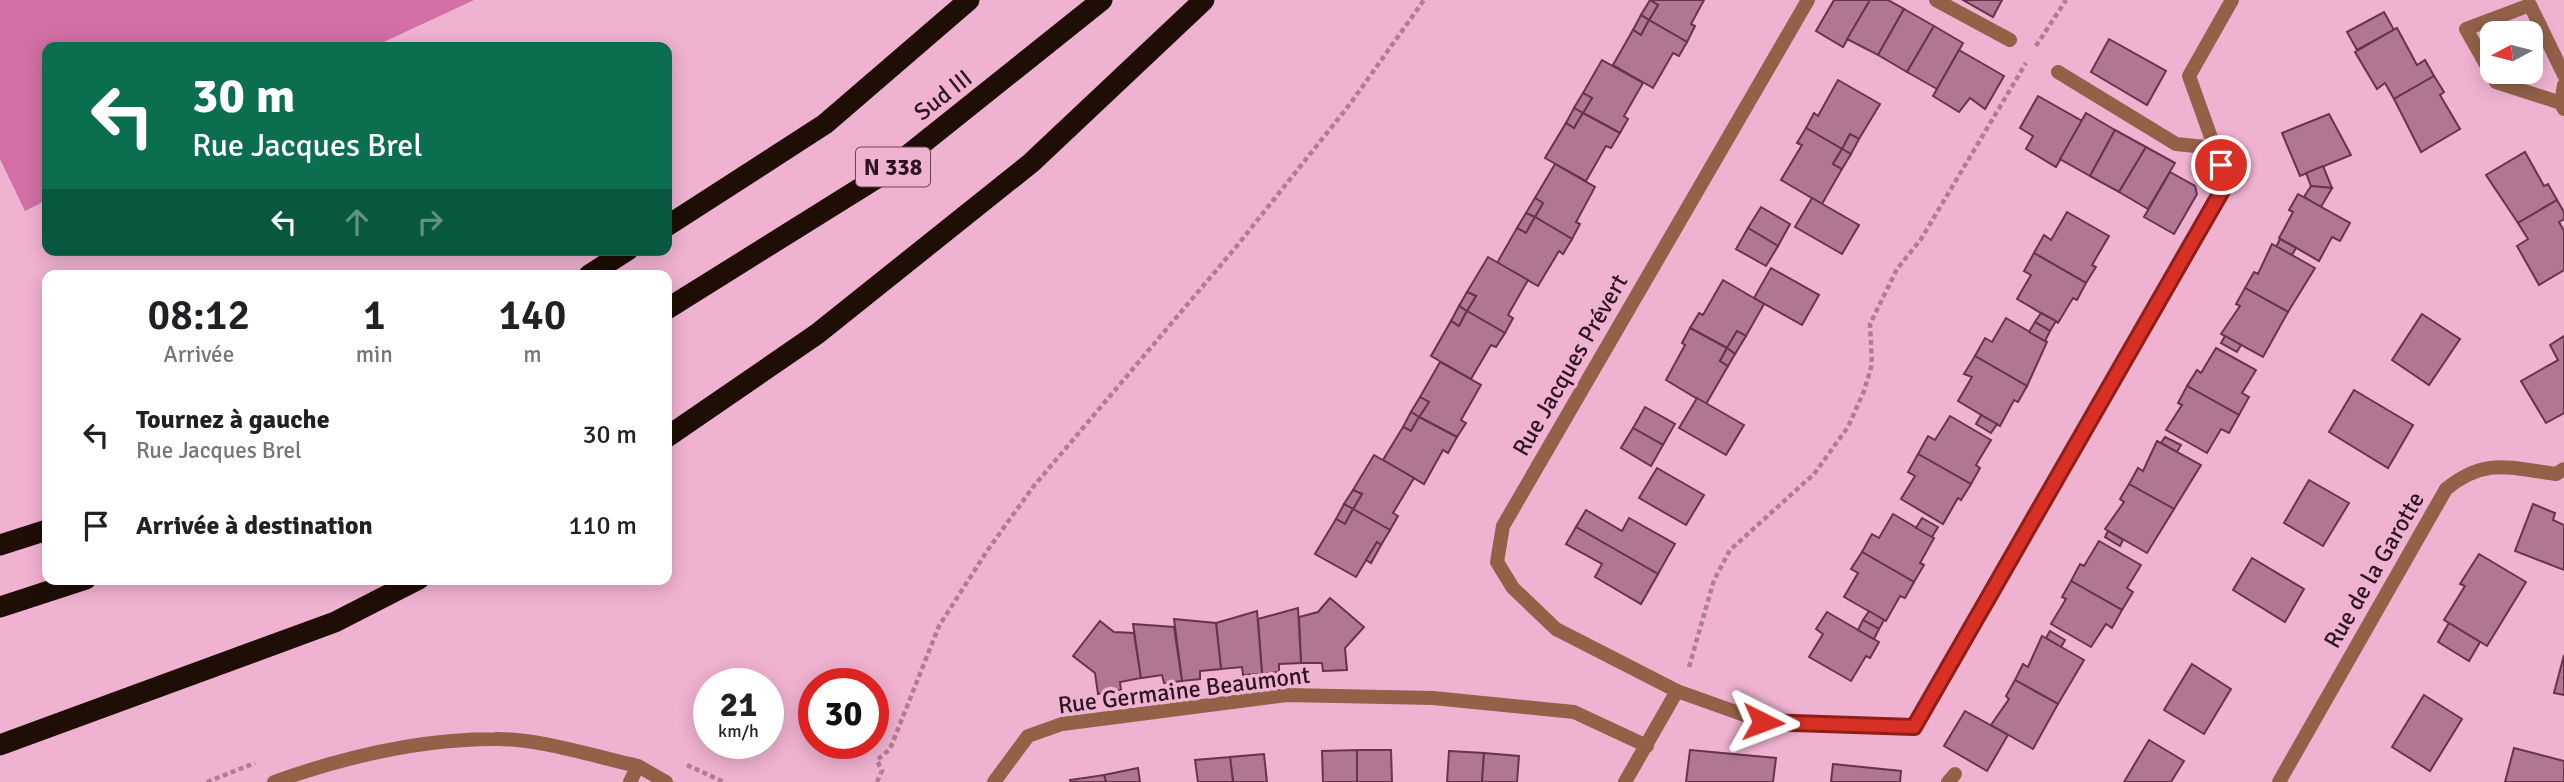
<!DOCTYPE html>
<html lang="fr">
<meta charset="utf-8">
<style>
body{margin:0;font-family:Signika,sans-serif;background:#f6f6f6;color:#202124;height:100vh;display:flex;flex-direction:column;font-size:26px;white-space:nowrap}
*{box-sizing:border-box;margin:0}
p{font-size:23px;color:#757577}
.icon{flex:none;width:38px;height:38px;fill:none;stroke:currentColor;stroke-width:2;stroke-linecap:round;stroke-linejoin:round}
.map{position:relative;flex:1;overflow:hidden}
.drawer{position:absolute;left:42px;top:270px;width:630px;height:315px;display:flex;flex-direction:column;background:#fff;border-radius:14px;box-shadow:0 4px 18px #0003}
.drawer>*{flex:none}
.banner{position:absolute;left:42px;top:42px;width:630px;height:214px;border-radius:14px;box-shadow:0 4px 18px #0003;background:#0b6e4f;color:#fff;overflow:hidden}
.needle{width:46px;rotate:263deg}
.controls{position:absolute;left:2480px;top:21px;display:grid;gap:14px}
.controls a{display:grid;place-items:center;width:63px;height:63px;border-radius:14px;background:#fff;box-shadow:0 4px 18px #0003;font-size:35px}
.speed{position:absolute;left:693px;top:668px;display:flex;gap:14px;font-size:35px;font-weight:700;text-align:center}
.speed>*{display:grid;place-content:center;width:91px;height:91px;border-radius:50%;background:#fff;box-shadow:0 4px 18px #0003;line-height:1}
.speed small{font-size:18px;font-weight:400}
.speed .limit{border:10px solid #d22;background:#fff;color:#111}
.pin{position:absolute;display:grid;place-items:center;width:60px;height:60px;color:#fff;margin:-30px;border:4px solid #fff;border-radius:50%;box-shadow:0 2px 7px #0007}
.me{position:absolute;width:77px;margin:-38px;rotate:93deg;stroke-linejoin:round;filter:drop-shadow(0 0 5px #0008)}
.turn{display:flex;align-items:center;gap:24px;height:147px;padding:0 35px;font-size:32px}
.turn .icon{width:91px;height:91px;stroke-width:2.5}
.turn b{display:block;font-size:49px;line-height:60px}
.lanes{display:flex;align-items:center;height:66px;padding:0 35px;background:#0003;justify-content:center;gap:35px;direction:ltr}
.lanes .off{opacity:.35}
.eta{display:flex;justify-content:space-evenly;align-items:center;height:119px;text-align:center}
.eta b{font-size:42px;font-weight:600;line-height:49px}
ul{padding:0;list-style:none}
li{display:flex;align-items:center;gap:21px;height:91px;padding:0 35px}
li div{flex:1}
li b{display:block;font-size:26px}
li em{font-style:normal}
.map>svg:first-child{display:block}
.green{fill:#d26fa4}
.building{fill:#b07693;stroke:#67334f;stroke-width:2}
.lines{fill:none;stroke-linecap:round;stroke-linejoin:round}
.path{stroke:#ad7c95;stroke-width:4.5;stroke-dasharray:5 3.5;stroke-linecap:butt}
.lane{stroke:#926148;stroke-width:14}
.street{stroke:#926148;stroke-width:14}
.highway{stroke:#1e0e05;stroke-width:21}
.route-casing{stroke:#8d1f18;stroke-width:18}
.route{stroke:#d93025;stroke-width:12}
.labels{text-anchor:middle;stroke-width:7;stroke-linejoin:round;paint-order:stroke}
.shield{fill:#f0b2d1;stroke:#674456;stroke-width:2}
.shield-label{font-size:23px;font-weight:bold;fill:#2c1521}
.street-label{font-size:24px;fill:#2c1521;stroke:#f0b2d1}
</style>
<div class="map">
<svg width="2564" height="782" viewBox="0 0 2564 782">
<rect width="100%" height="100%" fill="#f0b2d1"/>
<polygon class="green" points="0,0 474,0 373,47 47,47 47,200 25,211 0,159"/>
<g class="building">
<polygon points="1650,0 1704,0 1691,24 1695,26 1687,42 1649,20 1658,5"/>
<polygon points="1650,0 1658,5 1649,20 1641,15"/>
<polygon points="1834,0 1870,0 1843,47 1816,31"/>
<polygon points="1870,0 1888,0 1904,9 1878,55 1847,39"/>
<polygon points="1963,0 2002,0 1993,17"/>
<polygon points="1904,9 1934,26 1907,72 1878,55"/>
<polygon points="2384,12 2394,30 2357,50 2347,32"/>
<polygon points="1641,15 1649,20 1641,35 1633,30"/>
<polygon points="1649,20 1687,42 1679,56 1673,53 1653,88 1613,65 1633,30 1641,35"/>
<polygon points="1934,26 1963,43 1937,89 1907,72"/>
<polygon points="2397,28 2417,65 2425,60 2434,76 2394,99 2385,83 2377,89 2355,52"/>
<polygon points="2109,39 2166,71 2147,105 2091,72"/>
<polygon points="1959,50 2004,76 1985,109 1970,98 1959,112 1933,96"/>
<polygon points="1602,60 1643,83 1624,116 1628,119 1620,133 1583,113 1592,98 1583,93"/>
<polygon points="2434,76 2444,92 2440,95 2460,129 2421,152 2394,99"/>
<polygon points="1838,80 1880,104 1859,139 1850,134 1842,149 1806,128 1814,113 1818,116"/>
<polygon points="1583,93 1592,98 1583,113 1574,108"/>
<polygon points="2038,96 2082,121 2056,167 2026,149 2033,136 2020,128"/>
<polygon points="1574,108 1583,113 1574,128 1566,123"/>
<polygon points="1583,113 1620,133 1611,148 1606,146 1586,181 1545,158 1566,123 1574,128"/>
<polygon points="2086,113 2115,130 2090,176 2060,159"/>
<polygon points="2329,114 2351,155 2300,176 2282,133"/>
<polygon points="1806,128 1842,149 1833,164 1842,169 1822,204 1781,180 1802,145 1797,143"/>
<polygon points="2115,130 2146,147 2119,192 2090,176"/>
<polygon points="1850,134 1859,139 1851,154 1842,149"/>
<polygon points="2146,147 2175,163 2148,209 2119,192"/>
<polygon points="1842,149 1851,154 1842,169 1833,164"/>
<polygon points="2525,152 2544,186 2548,184 2557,200 2518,223 2486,175"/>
<polygon points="1555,164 1595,187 1576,222 1580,224 1572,239 1535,217 1543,203 1535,198"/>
<polygon points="2323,166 2332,188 2311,186 2306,173"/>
<polygon points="2170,172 2195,186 2197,194 2174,234 2144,217"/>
<polygon points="2311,186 2332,188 2321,207 2304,197"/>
<polygon points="2298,194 2350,223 2340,241 2332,237 2319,261 2279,238 2293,212 2289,210"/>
<polygon points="1535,198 1543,203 1535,217 1526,213"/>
<polygon points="1812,198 1859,225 1842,254 1795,227"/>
<polygon points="2557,200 2564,212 2564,219 2559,222 2564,231 2564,270 2539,285 2517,246 2528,239 2518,223"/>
<polygon points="1761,207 1790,224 1778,246 1748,228"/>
<polygon points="2067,212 2109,236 2092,265 2096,267 2086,283 2034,253 2044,235 2051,240"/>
<polygon points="1526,213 1535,217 1526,233 1517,228"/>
<polygon points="1535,217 1572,239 1563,254 1559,251 1538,286 1497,263 1517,228 1526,233"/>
<polygon points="1748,228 1778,246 1766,266 1736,249"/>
<polygon points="2280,239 2296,248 2292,255 2276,247"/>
<polygon points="2272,244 2315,268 2288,312 2245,288 2254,272 2258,274"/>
<polygon points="2034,253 2086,283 2077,300 2073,298 2058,323 2017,299 2031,275 2024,271"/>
<polygon points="1488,257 1528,280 1508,315 1513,318 1505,333 1467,311 1476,296 1467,292"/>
<polygon points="1771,268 1819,295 1802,325 1754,298"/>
<polygon points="1723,280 1764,304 1746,336 1737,331 1727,348 1690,328 1699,313 1703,315"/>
<polygon points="2245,288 2288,312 2263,357 2221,334 2240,306 2236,304"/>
<polygon points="1467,292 1476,296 1467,311 1459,306"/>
<polygon points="1459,306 1467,311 1459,326 1451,321"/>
<polygon points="1467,311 1505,333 1496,347 1491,345 1471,379 1431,356 1451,321 1459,326"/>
<polygon points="2041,313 2056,321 2050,331 2035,322"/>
<polygon points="2422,314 2460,339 2429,385 2392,360"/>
<polygon points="2006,318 2047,342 2027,386 1975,356 1985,338 1992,342"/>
<polygon points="2035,322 2050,331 2045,341 2029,332"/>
<polygon points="1690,328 1727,348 1720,361 1728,366 1706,404 1666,380 1685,345 1682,343"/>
<polygon points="1737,331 1746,336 1735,354 1727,348"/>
<polygon points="2225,336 2241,345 2237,352 2221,343"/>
<polygon points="2564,336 2564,413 2546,423 2521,381 2558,360 2550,345"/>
<polygon points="1727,348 1735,354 1728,366 1720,361"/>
<polygon points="2216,348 2256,370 2242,393 2249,397 2239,415 2187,386 2197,370 2201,373"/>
<polygon points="1975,356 2027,386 2018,402 2014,400 2000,426 1958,401 1972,377 1964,374"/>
<polygon points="1440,362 1481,385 1461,420 1466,423 1457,437 1419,417 1429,402 1420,397"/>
<polygon points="2187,386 2239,415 2229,433 2221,429 2207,453 2166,430 2182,405 2178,403"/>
<polygon points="2354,390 2413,425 2388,468 2329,432"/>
<polygon points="1420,397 1429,402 1419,417 1411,412"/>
<polygon points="1697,398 1744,425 1726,455 1679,428"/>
<polygon points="1645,407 1675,424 1663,445 1633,428"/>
<polygon points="1411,412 1419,417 1411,431 1403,427"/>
<polygon points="1981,415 1997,424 1991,433 1976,424"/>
<polygon points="1950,416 1991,440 1976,465 1980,468 1971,484 1918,454 1928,436 1935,440"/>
<polygon points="1419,417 1457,437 1448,453 1443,450 1424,484 1383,460 1403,427 1411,431"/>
<polygon points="1633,428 1663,445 1651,466 1621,448"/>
<polygon points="2165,437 2181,445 2177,452 2161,443"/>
<polygon points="2157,441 2201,465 2174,509 2129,484 2138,468 2143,471"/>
<polygon points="1918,454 1971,484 1961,500 1958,498 1943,524 1901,499 1915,476 1908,472"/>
<polygon points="1374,455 1414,478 1393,513 1398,516 1390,530 1353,509 1362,494 1353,490"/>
<polygon points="1657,468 1704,495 1686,525 1639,498"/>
<polygon points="2309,480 2349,503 2323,546 2284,523"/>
<polygon points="2129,484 2174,509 2147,553 2105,529 2124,502 2120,499"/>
<polygon points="1353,490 1362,494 1353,509 1344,504"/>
<polygon points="1344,504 1353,509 1345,524 1336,519"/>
<polygon points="2533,504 2555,513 2553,520 2564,525 2564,570 2515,551"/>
<polygon points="1353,509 1390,530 1381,545 1377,542 1356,577 1315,554 1336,519 1345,524"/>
<polygon points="1586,510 1622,531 1629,518 1675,544 1658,574 1576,527"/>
<polygon points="1893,514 1934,538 1920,563 1924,565 1914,582 1862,552 1872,534 1879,538"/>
<polygon points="1922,518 1938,527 1932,537 1916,528"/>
<polygon points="1576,527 1658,574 1641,604 1595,577 1602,564 1566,544"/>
<polygon points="2108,531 2123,540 2120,546 2105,537"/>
<polygon points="2099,541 2141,565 2127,588 2133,592 2122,610 2071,581 2080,564 2084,566"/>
<polygon points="1377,542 1381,545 1371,563 1366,560"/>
<polygon points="1862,552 1914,582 1905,598 1900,596 1886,621 1844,597 1858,573 1851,569"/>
<polygon points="2479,554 2526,582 2487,646 2444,620 2465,586 2460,584"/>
<polygon points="2252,558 2304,589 2285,622 2233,590"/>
<polygon points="2071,581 2122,610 2112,628 2106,624 2091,647 2051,624 2066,599 2062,597"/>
<polygon points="1330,598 1364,627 1345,648 1347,670 1323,671 1322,663 1301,663 1299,617 1318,612"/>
<polygon points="1298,608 1301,663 1279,664 1279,672 1262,674 1258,619"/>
<polygon points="1257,611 1262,674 1243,675 1242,667 1221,669 1216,623"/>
<polygon points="1869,611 1884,620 1879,629 1863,620"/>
<polygon points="1827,612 1879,642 1870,658 1866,656 1851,681 1809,657 1823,634 1816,629"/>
<polygon points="1174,619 1216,623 1221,669 1200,671 1200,679 1182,681"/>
<polygon points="1863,620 1879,629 1874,639 1858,630"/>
<polygon points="1100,621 1114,632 1134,633 1141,678 1120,682 1121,690 1098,694 1095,673 1073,656"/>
<polygon points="2449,623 2480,642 2469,661 2438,642"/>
<polygon points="1133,624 1174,627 1182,681 1164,683 1162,675 1141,678"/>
<polygon points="2050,631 2065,640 2061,647 2046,638"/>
<polygon points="2042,636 2084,660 2058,704 2015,680 2023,664 2028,667"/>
<polygon points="2564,655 2564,695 2554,693"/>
<polygon points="2192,664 2231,689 2204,734 2164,710"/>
<polygon points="2015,680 2058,704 2033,749 1991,725 2009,699 2006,696"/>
<polygon points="2424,695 2462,719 2430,771 2392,747"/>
<polygon points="1965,711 2008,735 1987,771 1944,746"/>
<polygon points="2149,740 2184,761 2171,782 2124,782"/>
<polygon points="2514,748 2564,761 2564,782 2505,782"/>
<polygon points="1357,750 1357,782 1323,782 1322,751"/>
<polygon points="1357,750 1391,750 1392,782 1357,782"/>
<polygon points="1690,750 1776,758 1773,782 1686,782"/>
<polygon points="1449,751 1484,753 1482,782 1447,782"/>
<polygon points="1484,753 1519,756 1517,782 1482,782"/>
<polygon points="1264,754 1267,782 1233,782 1230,757"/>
<polygon points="1230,757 1233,782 1198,782 1195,760"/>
<polygon points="1833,764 1901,771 1900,782 1831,782"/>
<polygon points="1138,768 1140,782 1106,782 1104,775"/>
<polygon points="1104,775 1106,782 1071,782 1070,780"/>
</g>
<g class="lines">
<g class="path">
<polyline points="2036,46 2066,0"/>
<polyline points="1689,667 1714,580 1730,550 1814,474 1848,427 1864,391 1872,364 1870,324 1897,269 1921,239 2026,63"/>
<polyline points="687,765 724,782"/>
<polyline points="207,782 255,763"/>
<polyline points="877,782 882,771 877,760 890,749 939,626 987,551 1033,487 1236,247 1350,104 1424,0"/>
</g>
<path class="lane" d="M274,782C344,757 420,739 495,739C538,738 596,757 638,766"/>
<g class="street">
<polyline points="1936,0 2010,40"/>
<polyline points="2058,72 2176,144 2215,148"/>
<polyline points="2564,85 2561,103 2564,109"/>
<polyline points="2561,103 2496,82 2466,29 2530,5 2564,75"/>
<polyline points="1677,691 1556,629 1513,588 1497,562 1503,526 1808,0"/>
<polyline points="630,782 638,766 666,782"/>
<polyline points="994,782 1028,736 1062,724 1287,695 1433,698 1574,712 1647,746"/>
<polyline points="1625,782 1677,691 1764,722 1914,727 2227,182 2189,76 2232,0"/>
<polyline points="1948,782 1955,774"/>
<path d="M2279,782L2446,489C2485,457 2510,468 2556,474L2564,469"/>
</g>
<g class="highway">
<polyline points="667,226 825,124 969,0"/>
<polyline points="589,275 628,250"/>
<polyline points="667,309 888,171 1102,0"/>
<polyline points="667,437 817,334 1031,163 1204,0"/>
<polyline points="0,545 47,530"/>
<polyline points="0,607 86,579"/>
<polyline points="0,745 335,622 419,579"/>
</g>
</g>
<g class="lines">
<g class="route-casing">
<polyline id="route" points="1763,722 1914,727 2227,182 2221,165"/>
</g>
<use href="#route" class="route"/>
</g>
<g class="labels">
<rect class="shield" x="856" y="147.5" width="74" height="39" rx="5"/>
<g class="shield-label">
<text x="893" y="175">N 338</text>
</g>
<g class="street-label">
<text transform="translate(943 95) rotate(-38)" y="8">Sud III</text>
<text transform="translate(1570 365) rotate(-60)" y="8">Rue Jacques Prévert</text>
<text transform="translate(2374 570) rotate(-60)" y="8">Rue de la Garotte</text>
<text transform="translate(1184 690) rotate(-7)" y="8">Rue Germaine Beaumont</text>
</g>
</g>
</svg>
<div class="controls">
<a><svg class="needle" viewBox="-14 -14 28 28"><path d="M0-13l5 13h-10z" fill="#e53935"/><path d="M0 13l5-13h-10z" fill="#757577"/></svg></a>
</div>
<div class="speed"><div>21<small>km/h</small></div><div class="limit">30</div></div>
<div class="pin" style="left:2221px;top:165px;background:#d93025"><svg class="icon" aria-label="arrive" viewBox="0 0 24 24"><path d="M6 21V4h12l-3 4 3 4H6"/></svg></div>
<svg class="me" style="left:1763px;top:722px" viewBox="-20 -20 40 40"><path d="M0-17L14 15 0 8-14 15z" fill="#d93025" stroke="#fff" stroke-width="4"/></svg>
<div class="banner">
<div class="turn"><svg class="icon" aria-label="left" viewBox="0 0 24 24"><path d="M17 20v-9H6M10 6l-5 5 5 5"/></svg><div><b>30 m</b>Rue Jacques Brel</div></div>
<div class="lanes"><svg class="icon" aria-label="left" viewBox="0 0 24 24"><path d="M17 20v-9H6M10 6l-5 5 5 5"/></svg><svg class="icon off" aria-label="ahead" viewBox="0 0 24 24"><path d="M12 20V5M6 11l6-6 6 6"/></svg><svg class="icon off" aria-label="right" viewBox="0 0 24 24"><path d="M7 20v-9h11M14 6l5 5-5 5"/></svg></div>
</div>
<section class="drawer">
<div class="eta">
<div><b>08:12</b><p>Arrivée</p></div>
<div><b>1</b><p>min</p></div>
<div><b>140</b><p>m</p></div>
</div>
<ul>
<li><svg class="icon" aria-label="left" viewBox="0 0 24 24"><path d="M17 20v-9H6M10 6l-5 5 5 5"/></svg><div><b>Tournez à gauche</b><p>Rue Jacques Brel</p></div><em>30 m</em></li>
<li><svg class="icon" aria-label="arrive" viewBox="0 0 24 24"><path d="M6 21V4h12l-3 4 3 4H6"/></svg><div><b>Arrivée à destination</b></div><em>110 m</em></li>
</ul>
</section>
</div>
